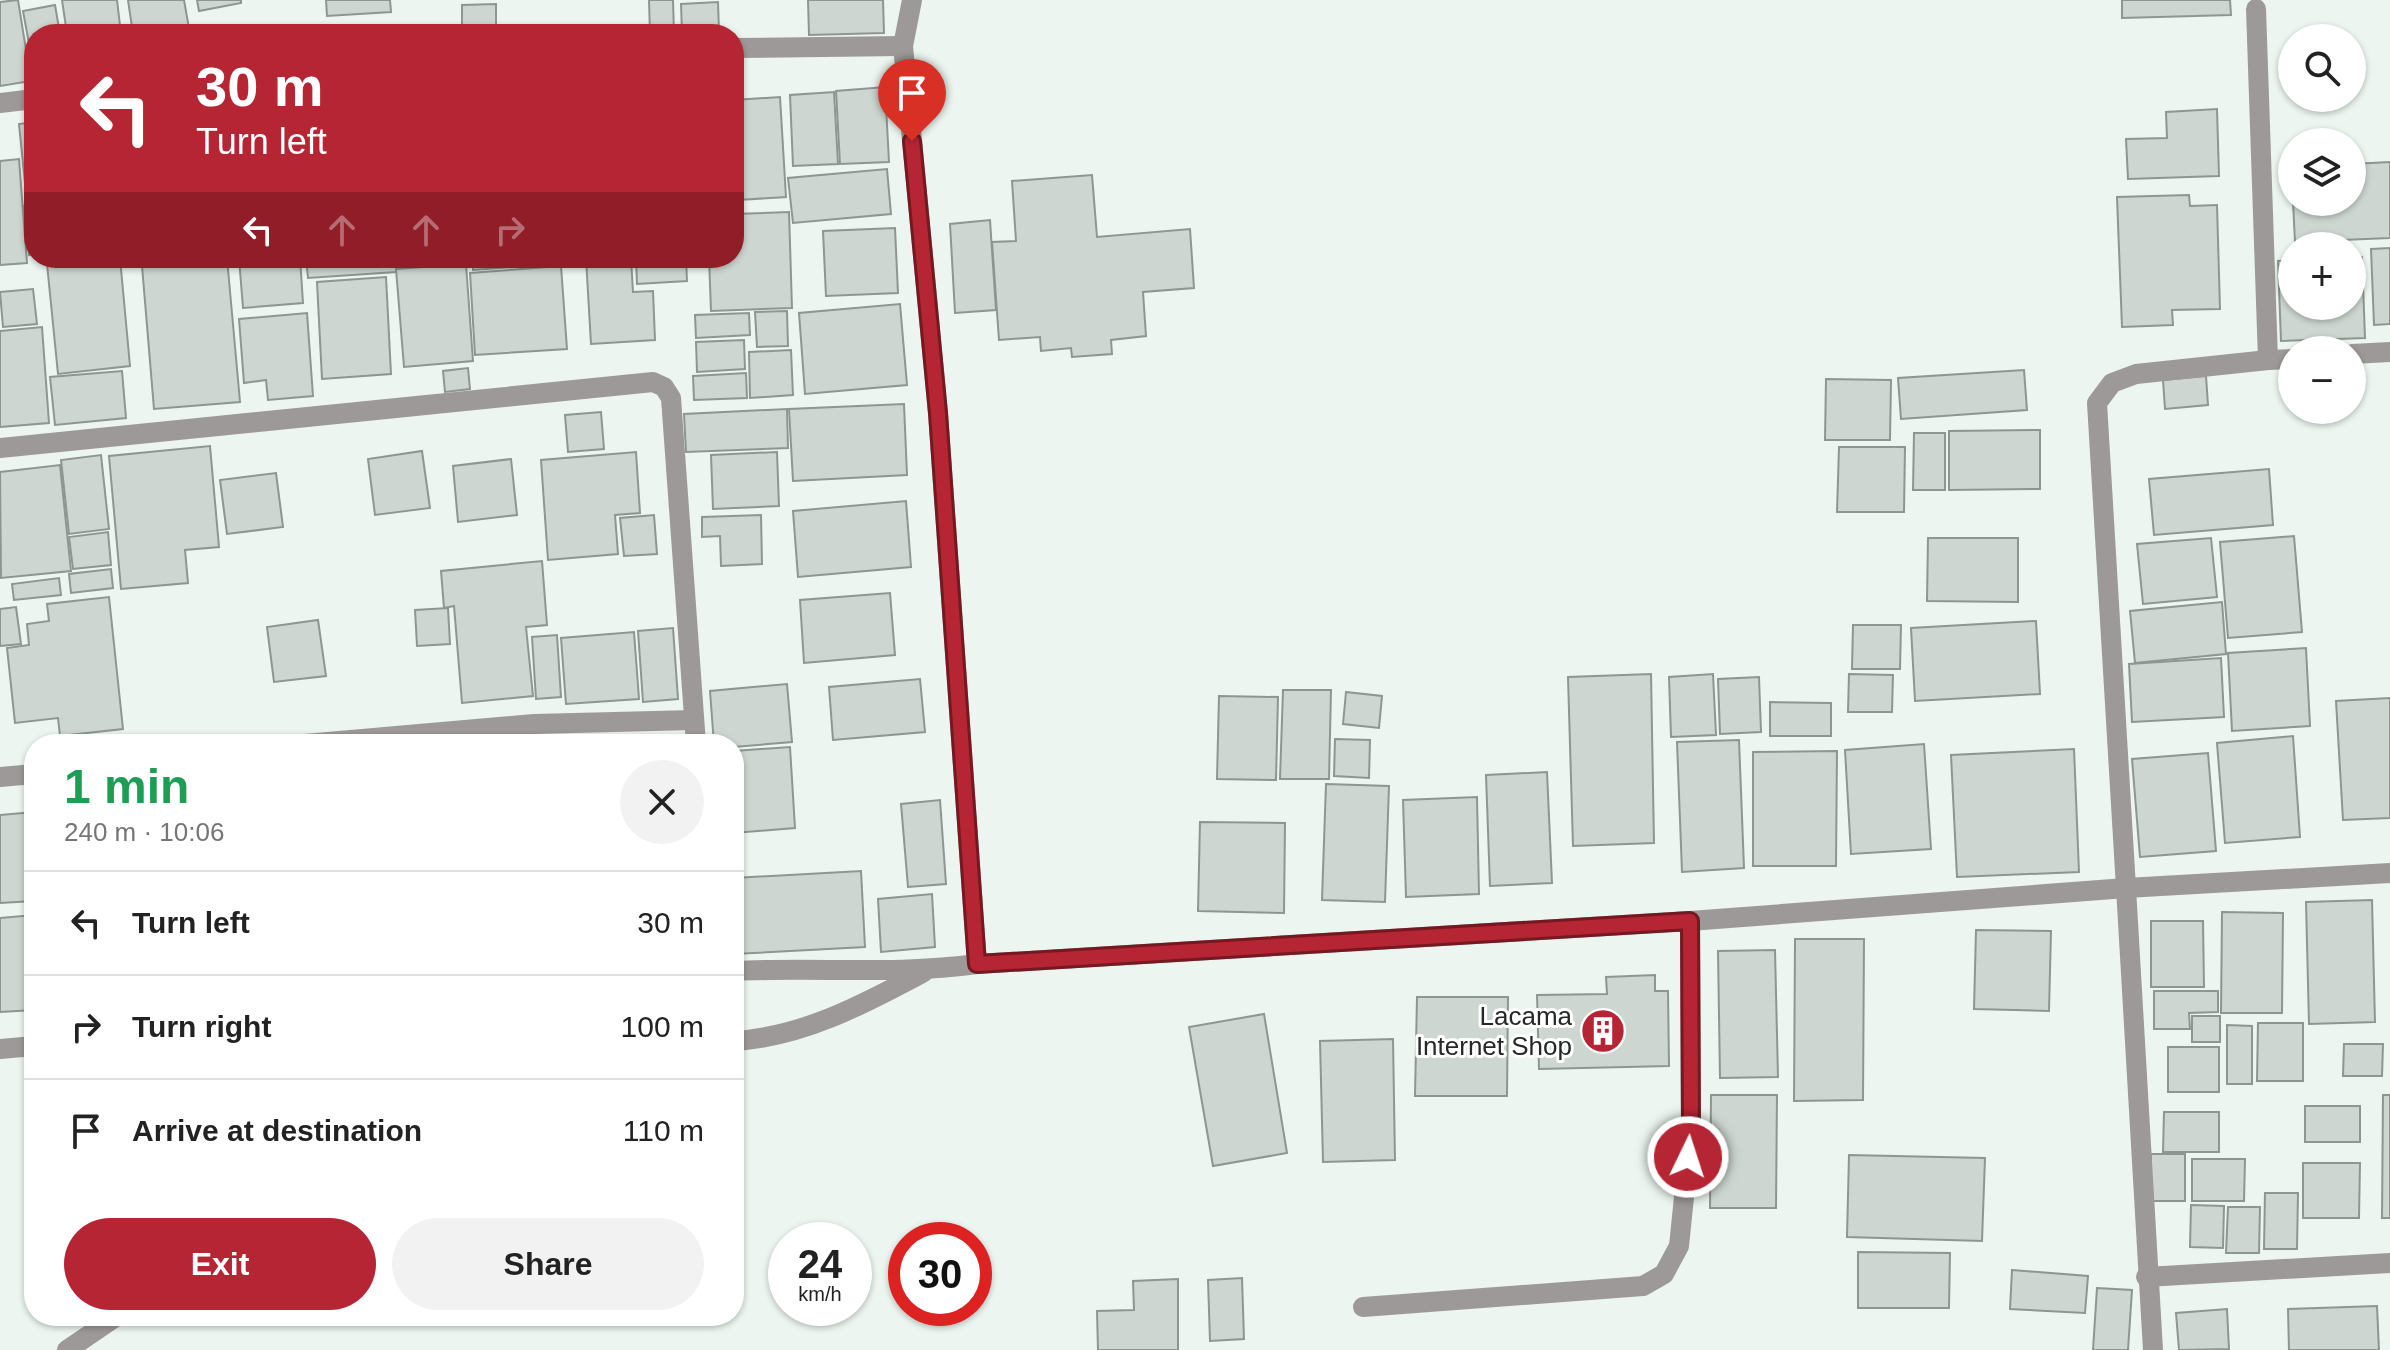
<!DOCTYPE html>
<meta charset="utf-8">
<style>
body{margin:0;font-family:Helvetica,sans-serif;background:#f2f2f2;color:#222;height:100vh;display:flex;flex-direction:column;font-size:30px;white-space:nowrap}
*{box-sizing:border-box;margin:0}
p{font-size:26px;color:#767676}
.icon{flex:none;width:44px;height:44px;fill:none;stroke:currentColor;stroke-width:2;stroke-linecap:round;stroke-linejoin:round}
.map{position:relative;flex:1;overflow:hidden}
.details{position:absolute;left:24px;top:734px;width:720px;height:592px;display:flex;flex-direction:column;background:#fff;border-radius:32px;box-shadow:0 2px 6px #0004}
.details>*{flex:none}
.guide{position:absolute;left:24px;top:24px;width:720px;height:244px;border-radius:32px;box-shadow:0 2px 6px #0004;background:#b62534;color:#fff;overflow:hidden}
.tools{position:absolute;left:2278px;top:24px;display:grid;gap:16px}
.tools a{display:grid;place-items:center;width:88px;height:88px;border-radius:50%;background:#fff;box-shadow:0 2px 6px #0004;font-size:40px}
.speed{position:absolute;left:768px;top:1222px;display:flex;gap:16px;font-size:40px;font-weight:700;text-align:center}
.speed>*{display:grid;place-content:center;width:104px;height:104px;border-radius:50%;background:#fff;box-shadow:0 2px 6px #0004;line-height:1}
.speed small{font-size:20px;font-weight:400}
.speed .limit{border:12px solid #d22;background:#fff;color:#111}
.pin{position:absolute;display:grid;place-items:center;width:68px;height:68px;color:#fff;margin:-82px -34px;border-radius:50% 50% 50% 0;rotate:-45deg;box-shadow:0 0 8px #0007}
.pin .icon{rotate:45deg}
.me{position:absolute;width:88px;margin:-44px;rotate:4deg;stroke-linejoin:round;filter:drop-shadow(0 0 6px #0008)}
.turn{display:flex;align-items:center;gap:28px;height:168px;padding:0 40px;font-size:36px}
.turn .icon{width:104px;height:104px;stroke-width:2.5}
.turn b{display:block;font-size:56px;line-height:68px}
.lanes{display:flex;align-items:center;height:76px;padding:0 40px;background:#0003;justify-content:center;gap:40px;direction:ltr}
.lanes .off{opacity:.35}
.round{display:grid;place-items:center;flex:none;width:84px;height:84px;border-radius:42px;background:#f2f2f2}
.head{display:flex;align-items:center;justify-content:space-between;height:136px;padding:0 40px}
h1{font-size:48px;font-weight:700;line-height:60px;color:#1e9e55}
.cta{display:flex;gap:16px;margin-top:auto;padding:16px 40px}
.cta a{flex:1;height:92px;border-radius:48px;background:#b62534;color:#fff;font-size:32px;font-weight:700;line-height:92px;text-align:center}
.cta a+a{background:#f2f2f2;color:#222}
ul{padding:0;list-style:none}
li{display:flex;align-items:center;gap:24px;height:104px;padding:0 40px;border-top:2px solid #e0e0e0}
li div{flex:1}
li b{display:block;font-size:30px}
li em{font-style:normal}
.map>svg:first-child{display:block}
.building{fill:#cdd6d0;stroke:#8e9691;stroke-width:2}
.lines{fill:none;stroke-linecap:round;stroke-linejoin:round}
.street{stroke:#9d9998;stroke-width:20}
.route-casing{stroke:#761822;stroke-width:20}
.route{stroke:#b62534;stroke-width:14}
.labels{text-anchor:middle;stroke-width:6;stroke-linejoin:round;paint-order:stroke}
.poi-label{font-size:26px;fill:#252826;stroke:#fff;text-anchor:end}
</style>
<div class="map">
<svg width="2390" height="1350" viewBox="0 0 2390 1350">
<rect width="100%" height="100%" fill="#ecf5ef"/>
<g class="building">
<polygon points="18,0 31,81 0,86 0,2"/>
<polygon points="62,0 117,0 121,34 67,34"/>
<polygon points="128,0 184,0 190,34 133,34"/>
<polygon points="197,0 241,0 241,3 199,11"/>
<polygon points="326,0 390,0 391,12 327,16"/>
<polygon points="649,0 673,0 674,34 650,34"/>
<polygon points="808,0 883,0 884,33 809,35"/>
<polygon points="2122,0 2230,0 2231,15 2122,18"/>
<polygon points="718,2 719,32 682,33 681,4"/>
<polygon points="496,4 496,34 462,34 462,5"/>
<polygon points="55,5 60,34 34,34 34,71 23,11"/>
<polygon points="885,87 889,162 840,164 836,91"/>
<polygon points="834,92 838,164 793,166 790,95"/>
<polygon points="780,97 786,197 738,200 734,100"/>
<polygon points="2217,109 2219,176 2128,179 2126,139 2167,138 2166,112"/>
<polygon points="34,122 34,202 27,203 19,124"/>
<polygon points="19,159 27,263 0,265 0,161"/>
<polygon points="2390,162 2390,238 2295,242 2293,202 2352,202 2352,164"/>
<polygon points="887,169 891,214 793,223 788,178"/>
<polygon points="1092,175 1097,237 1190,229 1194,288 1143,292 1146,336 1111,340 1112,354 1072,357 1071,348 1041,351 1040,337 999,340 992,242 1016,241 1012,181"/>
<polygon points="2189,195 2190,206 2217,205 2220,309 2172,310 2173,325 2122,327 2117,197"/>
<polygon points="34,205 34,254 29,255 24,206"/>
<polygon points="789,212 792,308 711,311 709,258 734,258 734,214"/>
<polygon points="990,220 996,310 955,313 950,224"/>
<polygon points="895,228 898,293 826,296 823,231"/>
<polygon points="2390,248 2390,324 2374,325 2371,249"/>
<polygon points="2362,257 2365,338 2281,341 2278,261 2292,260 2292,306 2352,306 2352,258"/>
<polygon points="120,258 130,366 58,374 47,264"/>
<polygon points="227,258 240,402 154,409 142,266"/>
<polygon points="239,258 300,258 303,303 243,308"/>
<polygon points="306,258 396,258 396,272 308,278"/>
<polygon points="473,258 514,258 515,267 473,270"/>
<polygon points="519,258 571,258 572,263 520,266"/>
<polygon points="586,258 631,258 633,292 653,291 655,340 591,344"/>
<polygon points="636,258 686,258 687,281 637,284"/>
<polygon points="466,264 473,361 404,367 396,269"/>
<polygon points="561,266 567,349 475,355 470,273"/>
<polygon points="386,277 391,374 322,379 317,282"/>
<polygon points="33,289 37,324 3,327 0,292"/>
<polygon points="900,304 907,385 805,394 799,313"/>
<polygon points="787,311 788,346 757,347 755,312"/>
<polygon points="307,313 313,396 268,400 266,380 244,383 239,319"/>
<polygon points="749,313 750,335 696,338 695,315"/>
<polygon points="42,327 49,423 0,427 0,331"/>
<polygon points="744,340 745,369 697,372 696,342"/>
<polygon points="791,350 793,395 750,398 749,352"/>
<polygon points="468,368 470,389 445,392 443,371"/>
<polygon points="2024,370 2027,410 1901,419 1898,378"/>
<polygon points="122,371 126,418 55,425 50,377"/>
<polygon points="746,373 747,398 694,400 693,376"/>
<polygon points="2206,376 2208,405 2165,409 2163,380"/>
<polygon points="1826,379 1891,380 1890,440 1825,440"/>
<polygon points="904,404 907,475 793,481 789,409"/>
<polygon points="787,409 788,448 686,452 684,414"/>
<polygon points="601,412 604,449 568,452 565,415"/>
<polygon points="2040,430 2040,489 1949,490 1949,431"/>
<polygon points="1914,433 1945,433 1945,490 1913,490"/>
<polygon points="210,446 219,547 185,550 188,583 121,589 109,456"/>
<polygon points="1839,447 1905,447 1904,512 1837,512"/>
<polygon points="422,451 430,508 375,515 368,459"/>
<polygon points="636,452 640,513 615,515 618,554 548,560 541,460"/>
<polygon points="777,452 779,506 713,509 711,455"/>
<polygon points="101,455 109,529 69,534 61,460"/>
<polygon points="511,459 517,515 458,522 453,466"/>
<polygon points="60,465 71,571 1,578 0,472"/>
<polygon points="2269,469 2273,525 2154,535 2149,479"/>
<polygon points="276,473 283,527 227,534 220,480"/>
<polygon points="906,501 911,567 798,577 793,511"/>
<polygon points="654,515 657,554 624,556 620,518"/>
<polygon points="761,515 762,564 721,566 720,536 702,537 702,517"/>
<polygon points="108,532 111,565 73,569 69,537"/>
<polygon points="2294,536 2302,632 2228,638 2220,542"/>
<polygon points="1928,538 2018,538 2018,602 1927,601"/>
<polygon points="2211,538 2217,597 2143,604 2137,544"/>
<polygon points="542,561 547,625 526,627 533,696 462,703 454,606 444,608 441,571"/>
<polygon points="111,569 113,588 71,593 69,574"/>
<polygon points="59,578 61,595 14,600 12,584"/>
<polygon points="890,593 895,655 804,663 800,600"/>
<polygon points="109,597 123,729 60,736 58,718 15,723 7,648 29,645 27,624 49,621 47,604"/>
<polygon points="2222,602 2226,654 2135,663 2130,611"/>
<polygon points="16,607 21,644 0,646 0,609"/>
<polygon points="448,608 450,644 417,646 415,610"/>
<polygon points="318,620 326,676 274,682 267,627"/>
<polygon points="2036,621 2040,694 1915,701 1911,628"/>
<polygon points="1853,625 1901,625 1900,669 1852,669"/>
<polygon points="673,628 678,699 643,702 638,631"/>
<polygon points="634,632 639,699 566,704 561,638"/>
<polygon points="557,635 561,697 536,699 532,637"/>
<polygon points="2306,648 2310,726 2232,731 2228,653"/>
<polygon points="2221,658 2224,717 2132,722 2129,664"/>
<polygon points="1651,674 1654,843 1573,846 1568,677"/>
<polygon points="1713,674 1716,735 1671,737 1669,677"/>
<polygon points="1849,674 1893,675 1892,712 1848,712"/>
<polygon points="1759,677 1761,732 1720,734 1718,679"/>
<polygon points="920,679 925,732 833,740 829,687"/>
<polygon points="787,684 792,742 734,747 734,744 714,744 710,691"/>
<polygon points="1283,690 1331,690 1329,779 1280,779"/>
<polygon points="1346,692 1382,696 1379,728 1343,724"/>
<polygon points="1219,696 1278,697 1276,780 1217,779"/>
<polygon points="2390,698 2390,818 2343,820 2336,701"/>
<polygon points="1770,702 1831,703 1831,736 1770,736"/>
<polygon points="2293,736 2300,837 2225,843 2217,743"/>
<polygon points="1335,739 1370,740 1369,778 1334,776"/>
<polygon points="1739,740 1744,868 1682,872 1677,742"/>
<polygon points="1924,744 1931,849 1851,854 1845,750"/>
<polygon points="790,747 795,828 734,833 734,751"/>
<polygon points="2074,749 2079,872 1957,877 1951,755"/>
<polygon points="1837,751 1836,866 1753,866 1753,752"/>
<polygon points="2208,753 2216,851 2140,857 2132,759"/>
<polygon points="1547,772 1552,883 1490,886 1486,775"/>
<polygon points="1326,784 1389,786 1385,902 1322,900"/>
<polygon points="1477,797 1479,894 1406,897 1403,800"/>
<polygon points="940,800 946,884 908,887 901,804"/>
<polygon points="34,812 34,901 0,903 0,815"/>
<polygon points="1200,822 1285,823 1284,913 1198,911"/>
<polygon points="861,871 865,947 734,954 734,878"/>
<polygon points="932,894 935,947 881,952 878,899"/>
<polygon points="2372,900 2375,1022 2309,1024 2306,902"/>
<polygon points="2222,912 2283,913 2282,1013 2221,1013"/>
<polygon points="34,915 34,1010 0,1012 0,918"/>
<polygon points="2151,921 2203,921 2204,987 2151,987"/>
<polygon points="1976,930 2051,931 2049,1011 1974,1009"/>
<polygon points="1795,939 1864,939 1863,1100 1794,1101"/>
<polygon points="1775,950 1778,1077 1720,1078 1718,951"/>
<polygon points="1655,975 1655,991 1668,991 1669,1066 1539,1069 1537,995 1607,994 1606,977"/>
<polygon points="2154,991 2218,991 2218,1012 2189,1013 2190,1029 2154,1029"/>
<polygon points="1417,997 1508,997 1507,1096 1415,1096"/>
<polygon points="1264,1014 1287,1153 1213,1166 1189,1027"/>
<rect x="2192" y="1016" width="28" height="26"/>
<polygon points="2258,1023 2303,1023 2303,1081 2257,1081"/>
<polygon points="2227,1025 2252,1026 2252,1084 2227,1084"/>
<polygon points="1393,1039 1395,1160 1323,1162 1320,1041"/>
<polygon points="2344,1044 2383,1044 2382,1076 2343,1076"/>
<rect x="2168" y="1047" width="51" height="45"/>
<polygon points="1711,1095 1777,1095 1776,1208 1710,1208"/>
<polygon points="2383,1095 2390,1095 2390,1218 2382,1218"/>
<rect x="2305" y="1106" width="55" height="36"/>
<polygon points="2164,1112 2219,1112 2219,1152 2163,1152"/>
<rect x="2151" y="1154" width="34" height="47"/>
<polygon points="1849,1155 1985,1158 1982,1241 1847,1237"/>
<polygon points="2192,1159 2245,1159 2244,1201 2192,1201"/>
<polygon points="2303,1163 2360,1163 2359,1218 2303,1218"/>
<polygon points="2265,1193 2298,1193 2297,1249 2264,1249"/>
<polygon points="2191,1205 2224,1206 2223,1248 2190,1247"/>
<polygon points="2228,1207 2260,1207 2259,1253 2226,1253"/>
<polygon points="1858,1252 1950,1253 1949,1308 1858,1308"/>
<polygon points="2012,1270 2088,1276 2085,1313 2010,1309"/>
<polygon points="1242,1278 1244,1339 1210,1341 1208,1280"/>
<polygon points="1178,1279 1178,1350 1098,1350 1097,1311 1134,1310 1133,1281"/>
<polygon points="2097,1288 2132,1290 2128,1350 2093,1350"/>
<polygon points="2377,1306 2379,1350 2289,1350 2288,1309"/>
<polygon points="2227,1309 2229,1349 2179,1350 2176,1313"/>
</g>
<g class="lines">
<g class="street">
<polyline points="912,0 903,46 938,413 977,964"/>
<polyline points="734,48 903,46"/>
<polyline points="0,103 34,99"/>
<polyline points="2352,354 2390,352"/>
<polyline points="2268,360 2292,359"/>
<polyline points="0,448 653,382 664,387 671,398 696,744"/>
<polyline points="305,744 534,724 694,720"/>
<polyline points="0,777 34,774"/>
<path d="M734,971C815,967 897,975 977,964L1690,921L2126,888L2097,403L2112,383L2136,374L2268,360L2256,9"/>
<path d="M734,1041C803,1037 864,1004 924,972"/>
<polyline points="0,1049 34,1046"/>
<polyline points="2146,1277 2390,1263"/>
<polyline points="1363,1307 1643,1286 1664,1274 1679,1246 1691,1128 1690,921"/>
<polyline points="67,1350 117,1316"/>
<polyline points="2153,1350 2126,888 2390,873"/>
</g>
</g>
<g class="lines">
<g class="route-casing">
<polyline id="route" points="912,141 938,413 977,964 1690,921 1691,1128 1688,1157"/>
</g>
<use href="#route" class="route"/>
</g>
<defs>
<g id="building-disc" transform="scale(2.3)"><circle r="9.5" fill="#b62534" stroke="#fff"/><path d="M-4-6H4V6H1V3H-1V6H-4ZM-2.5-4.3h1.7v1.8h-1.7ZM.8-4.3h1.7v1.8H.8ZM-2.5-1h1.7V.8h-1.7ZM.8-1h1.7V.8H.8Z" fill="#fff"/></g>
</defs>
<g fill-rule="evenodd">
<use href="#building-disc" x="1603" y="1031"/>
</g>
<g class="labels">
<g class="poi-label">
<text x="1572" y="1025">Lacama<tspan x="1572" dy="30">Internet Shop</tspan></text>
</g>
</g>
</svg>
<div class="tools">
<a><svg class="icon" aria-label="search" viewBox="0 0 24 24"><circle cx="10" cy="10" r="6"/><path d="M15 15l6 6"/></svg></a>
<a><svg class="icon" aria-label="layers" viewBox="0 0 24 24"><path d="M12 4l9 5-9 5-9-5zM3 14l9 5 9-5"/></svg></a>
<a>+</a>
<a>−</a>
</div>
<div class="speed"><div>24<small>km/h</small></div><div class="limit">30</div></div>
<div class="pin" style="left:912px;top:141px;background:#d93025"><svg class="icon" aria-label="arrive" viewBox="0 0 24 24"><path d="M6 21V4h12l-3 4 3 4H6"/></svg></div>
<svg class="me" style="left:1688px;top:1157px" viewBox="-20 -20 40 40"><circle r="17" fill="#b62534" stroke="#fff" stroke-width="3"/><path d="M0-11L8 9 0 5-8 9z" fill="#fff"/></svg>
<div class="guide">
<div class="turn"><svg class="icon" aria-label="left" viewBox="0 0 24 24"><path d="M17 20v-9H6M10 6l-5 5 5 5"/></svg><div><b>30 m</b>Turn left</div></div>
<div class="lanes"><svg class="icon" aria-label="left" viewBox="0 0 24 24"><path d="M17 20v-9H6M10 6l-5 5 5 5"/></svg><svg class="icon off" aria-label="ahead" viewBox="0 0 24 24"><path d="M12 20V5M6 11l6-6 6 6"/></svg><svg class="icon off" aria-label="ahead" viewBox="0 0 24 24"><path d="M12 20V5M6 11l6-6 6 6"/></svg><svg class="icon off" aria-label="right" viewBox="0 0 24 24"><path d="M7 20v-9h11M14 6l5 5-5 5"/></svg></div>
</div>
<section class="details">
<div class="head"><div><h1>1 min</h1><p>240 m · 10:06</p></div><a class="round"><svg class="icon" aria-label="close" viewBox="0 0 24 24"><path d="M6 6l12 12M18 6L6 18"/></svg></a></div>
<ul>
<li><svg class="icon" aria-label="left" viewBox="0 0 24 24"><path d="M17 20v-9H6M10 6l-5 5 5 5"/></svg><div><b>Turn left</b></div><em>30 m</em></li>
<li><svg class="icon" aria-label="right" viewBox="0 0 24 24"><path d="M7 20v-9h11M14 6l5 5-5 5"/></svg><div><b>Turn right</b></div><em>100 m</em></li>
<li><svg class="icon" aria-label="arrive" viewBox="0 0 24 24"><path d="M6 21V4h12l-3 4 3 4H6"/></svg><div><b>Arrive at destination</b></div><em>110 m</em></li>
</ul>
<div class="cta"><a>Exit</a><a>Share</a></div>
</section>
</div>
